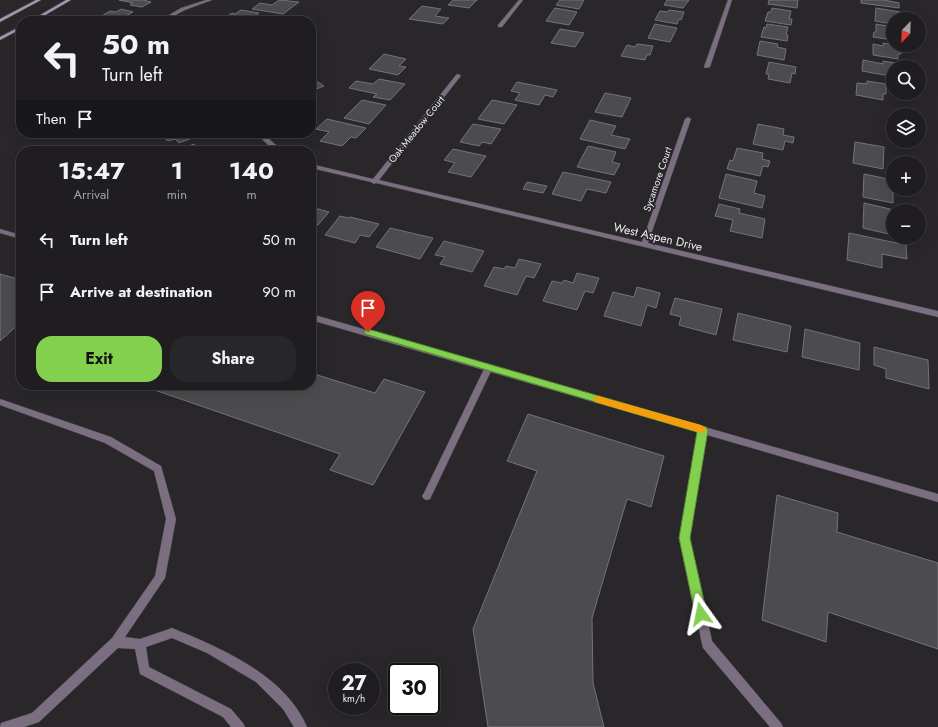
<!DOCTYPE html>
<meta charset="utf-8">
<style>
body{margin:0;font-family:Jost,sans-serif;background:#272629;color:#f1f3f6;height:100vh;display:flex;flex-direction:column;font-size:15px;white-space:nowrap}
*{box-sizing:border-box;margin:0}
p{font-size:13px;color:#a1a2a5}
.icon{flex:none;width:22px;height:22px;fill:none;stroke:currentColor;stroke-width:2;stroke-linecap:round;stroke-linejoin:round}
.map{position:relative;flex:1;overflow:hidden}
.details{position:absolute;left:16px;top:146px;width:300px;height:244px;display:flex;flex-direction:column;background:#1f1d20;border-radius:16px;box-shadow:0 4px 16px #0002,0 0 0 1px #3c3b3e}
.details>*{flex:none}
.banner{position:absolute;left:16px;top:16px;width:300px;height:122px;border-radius:16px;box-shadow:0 4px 16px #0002,0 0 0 1px #3c3b3e;background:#1f1d20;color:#f1f3f6;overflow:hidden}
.needle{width:26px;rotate:203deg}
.fabs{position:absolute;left:886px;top:12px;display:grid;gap:8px}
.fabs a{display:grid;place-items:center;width:40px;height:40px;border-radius:50%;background:#1f1d20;box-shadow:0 4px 16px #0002,0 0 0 1px #3c3b3e;font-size:20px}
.speed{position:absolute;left:328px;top:663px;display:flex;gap:8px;font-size:20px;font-weight:700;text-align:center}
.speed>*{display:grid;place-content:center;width:52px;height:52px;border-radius:50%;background:#1f1d20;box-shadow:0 4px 16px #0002,0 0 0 1px #3c3b3e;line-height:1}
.speed small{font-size:10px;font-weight:400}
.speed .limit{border:2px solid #111;border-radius:6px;background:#fff;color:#111}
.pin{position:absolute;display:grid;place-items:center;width:34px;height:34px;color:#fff;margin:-41px -17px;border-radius:50% 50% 50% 0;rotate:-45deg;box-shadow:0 0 4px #0007}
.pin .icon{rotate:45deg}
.me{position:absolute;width:44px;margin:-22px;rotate:348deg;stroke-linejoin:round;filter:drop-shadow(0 0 3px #0008)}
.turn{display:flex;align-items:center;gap:14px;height:84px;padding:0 20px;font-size:18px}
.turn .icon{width:52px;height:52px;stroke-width:2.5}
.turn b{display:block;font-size:28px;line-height:34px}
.then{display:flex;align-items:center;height:38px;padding:0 20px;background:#0003;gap:8px;font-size:15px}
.eta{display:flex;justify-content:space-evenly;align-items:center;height:68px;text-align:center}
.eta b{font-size:24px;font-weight:700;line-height:28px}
.cta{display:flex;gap:8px;margin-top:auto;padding:8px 20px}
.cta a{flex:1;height:46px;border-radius:16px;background:#83d04f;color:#111;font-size:16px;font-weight:700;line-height:46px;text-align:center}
.cta a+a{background:#272629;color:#f1f3f6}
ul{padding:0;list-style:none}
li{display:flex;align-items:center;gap:12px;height:52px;padding:0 20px}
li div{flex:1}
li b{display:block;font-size:15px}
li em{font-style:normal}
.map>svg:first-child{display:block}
.building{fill:#4c4b4d;stroke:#757375}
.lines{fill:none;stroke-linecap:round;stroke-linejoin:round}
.service-casing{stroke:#454345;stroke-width:1}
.minor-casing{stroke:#454345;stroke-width:1}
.secondary-casing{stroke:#454345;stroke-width:1}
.service{fill:#7a6e80;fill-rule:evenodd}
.minor{fill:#7a6e80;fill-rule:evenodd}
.secondary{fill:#a995b2;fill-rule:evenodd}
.route{fill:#83d04f;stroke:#558733}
.slow{fill:#f59e0b}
.labels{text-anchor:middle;stroke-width:3.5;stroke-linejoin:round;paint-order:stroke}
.far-street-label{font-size:10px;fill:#eeedee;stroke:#29272a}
.street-label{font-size:12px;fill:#eeedee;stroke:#29272a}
</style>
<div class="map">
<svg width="938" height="727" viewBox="0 0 938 727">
<rect width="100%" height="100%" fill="#29272a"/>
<g class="building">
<polygon points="119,0 143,0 151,2 142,7 130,5 133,3"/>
<polygon points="279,0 299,2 283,14 252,9 260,3 272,5"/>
<polygon points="453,0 477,0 469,8 448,5"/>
<polygon points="560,0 584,0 579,9 556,5"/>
<polygon points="667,0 689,0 683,8 664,5"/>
<polygon points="769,0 798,0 797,8 768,4"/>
<polygon points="861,0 884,0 899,3 899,8 861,3"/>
<polygon points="422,6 441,9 435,16 449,18 443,24 409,19"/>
<polygon points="555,8 577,12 569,25 546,21"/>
<polygon points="772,8 791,11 789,19 792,19 791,25 765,21 768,12 771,12"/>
<polygon points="876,8 900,12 900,19 893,19 893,24 875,21"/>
<polygon points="121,9 133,12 117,21 95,20 110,11 116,12"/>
<polygon points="241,10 259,13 248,21 221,21 232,13 235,14"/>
<polygon points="669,10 684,12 681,20 679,19 677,24 655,20 660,11 667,12"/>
<polygon points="655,24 677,28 670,42 648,38"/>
<polygon points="767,24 788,27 786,35 788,35 787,41 761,37 764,27 766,28"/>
<polygon points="876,24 893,27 893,40 873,37 874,32 876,32"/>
<polygon points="560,29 584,33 575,47 551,43"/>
<polygon points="760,41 778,44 777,47 786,49 784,60 757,55"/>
<polygon points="883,43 901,46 901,54 898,54 898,59 873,55 873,44 883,46"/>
<polygon points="637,44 653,46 650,55 647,55 645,60 621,56 627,45 635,47"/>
<polygon points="384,54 406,59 399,66 406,67 398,75 369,69"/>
<polygon points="863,60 883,64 883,61 901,64 901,67 893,67 893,70 890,69 890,76 862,71"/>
<polygon points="769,62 796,67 795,74 792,73 790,83 768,79 769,74 766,74"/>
<polygon points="379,79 405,84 390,100 373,97 377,94 349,88 356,81 373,84"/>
<polygon points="867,81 886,84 886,94 883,94 883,100 856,95 857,83 867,84"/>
<polygon points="318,82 324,86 311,91 311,84"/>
<polygon points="517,82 557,90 553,97 545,95 539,105 515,100 520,93 511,91"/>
<polygon points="605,93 631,98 622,117 595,112"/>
<polygon points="362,100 386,105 369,124 344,118"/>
<polygon points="492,100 517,105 504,124 478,119"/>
<polygon points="327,119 366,128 356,138 351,137 342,146 320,141 329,132 316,129"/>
<polygon points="590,120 616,126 611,135 630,139 625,149 580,139"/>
<polygon points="473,124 501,129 491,144 482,142 479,146 460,142"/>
<polygon points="758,124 784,129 783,135 794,137 793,143 785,141 783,150 753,144"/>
<polygon points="158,133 197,133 200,135 179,143 175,139 168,141"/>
<polygon points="855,142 884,147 883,169 853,163"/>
<polygon points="194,144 201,151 176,151"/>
<polygon points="588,146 616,152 612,162 620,164 614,175 577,167"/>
<polygon points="737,148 763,153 762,159 770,161 768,167 763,166 760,176 727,169 730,160 733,161"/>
<polygon points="453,149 486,156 471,177 448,172 455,163 444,160"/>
<polygon points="563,172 611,182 606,193 587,189 581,201 552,194"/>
<polygon points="726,174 757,181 754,193 765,196 762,208 719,198"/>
<polygon points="864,174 893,180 893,189 904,189 905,195 893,192 893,203 863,197"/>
<polygon points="527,182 547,186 543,193 523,189"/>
<polygon points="864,203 890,209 890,220 893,220 893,235 863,228"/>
<polygon points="719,204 740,209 739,213 765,219 762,238 730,231 733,220 715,216"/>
<polygon points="311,207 329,212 318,225 311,223"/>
<polygon points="340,216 349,218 350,217 379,224 369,237 360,235 355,243 325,235"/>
<polygon points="390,228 433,238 420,259 376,247"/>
<polygon points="849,233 906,245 907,259 882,254 882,268 847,260"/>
<polygon points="444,241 484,251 472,272 440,264 445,257 435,255"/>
<polygon points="519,259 541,264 534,278 526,276 517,295 484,286 494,267 504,269 506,266 515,268"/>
<polygon points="577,273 599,278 593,293 585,291 577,310 543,301 552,281 562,283 564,280 573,283"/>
<polygon points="0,274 21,280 21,322 0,341"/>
<polygon points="637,287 660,293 656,308 647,305 641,326 604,316 613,292 634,297"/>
<polygon points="675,298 722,309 716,335 679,325 681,317 670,314"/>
<polygon points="738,313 791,326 787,352 733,340"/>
<polygon points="805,329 860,343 859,370 802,357"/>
<polygon points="874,347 928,360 929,389 886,378 886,369 874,365"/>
<polygon points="311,373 375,393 384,379 425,392 373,485 330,470 340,454 140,385 311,385"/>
<polygon points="528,414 664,456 651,507 627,499 592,618 593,683 604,727 488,727 473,629 537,471 507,461"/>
<polygon points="777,495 838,513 837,532 938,563 938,649 828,612 826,642 762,620"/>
</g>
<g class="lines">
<g class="service-casing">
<polygon id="service" points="489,364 492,365 493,367 430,499 427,500 424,499 422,496 424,493 485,367 486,365"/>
</g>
<g class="minor-casing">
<g id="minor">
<polygon points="206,0 212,0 185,10 164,21 159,21 181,8"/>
<polygon points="519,0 523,0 502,27 498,27 498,25"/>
<polygon points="728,0 732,0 710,67 705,68 704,67"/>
<polygon points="458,74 461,76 460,77 379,180 642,242 685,119 688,117 691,119 648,243 938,311 938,317 376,183 374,184 371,182 311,168 311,164 373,179 456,75"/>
<polygon points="256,133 262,133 283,151 276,151 267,144"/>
<polygon points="0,229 21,235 21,239 0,233"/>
<polygon points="311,314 938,494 938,502 707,435 690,538 712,641 781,723 783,727 770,727 703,648 702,644 680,538 698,432 311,320"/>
<path d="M0,399L111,437L161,466L176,519L165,578L125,637L140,639L172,628C221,648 285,675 307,727H294L283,709L256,682L207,653L172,638L146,647L149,667L231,709L243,723L245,727H231L223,717L140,674L135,649L118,648L39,722L24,727H0L1,723L32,713L112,638L155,576L166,519L154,471L105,443L0,405Z"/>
</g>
</g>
<g class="secondary-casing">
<g id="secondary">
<polygon points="36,0 41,0 0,22 0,19"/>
<polygon points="66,0 71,0 35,21 30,21"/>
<polygon points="21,26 21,29 0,40 0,37"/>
</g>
</g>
<use href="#service" class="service"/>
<use href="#minor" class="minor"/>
<use href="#secondary" class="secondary"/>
</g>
<polygon class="route" points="368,329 706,427 708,430 690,538 707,614 705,618 701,619 696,618 695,614 679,538 697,432 365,334 364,332 365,330"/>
<polygon class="slow" points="598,396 701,425 704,427 706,429 704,432 701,433 595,402 593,399 595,397"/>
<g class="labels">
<g class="far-street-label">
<text transform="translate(416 129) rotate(-51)" y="4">Oak Meadow Court</text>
<text transform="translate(657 179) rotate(-71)" y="4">Sycamore Court</text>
</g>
<g class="street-label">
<text transform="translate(658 237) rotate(13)" y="4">West Aspen Drive</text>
</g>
</g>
</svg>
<div class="fabs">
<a><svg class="needle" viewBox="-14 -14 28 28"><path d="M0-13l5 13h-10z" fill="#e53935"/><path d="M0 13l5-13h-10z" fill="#a1a2a5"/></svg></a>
<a><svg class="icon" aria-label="search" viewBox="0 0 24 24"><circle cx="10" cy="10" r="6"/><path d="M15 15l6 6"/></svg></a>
<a><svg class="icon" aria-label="layers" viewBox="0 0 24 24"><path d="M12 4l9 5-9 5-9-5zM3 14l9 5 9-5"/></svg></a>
<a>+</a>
<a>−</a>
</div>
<div class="speed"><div>27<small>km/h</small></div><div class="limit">30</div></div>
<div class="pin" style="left:368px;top:332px;background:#d93025"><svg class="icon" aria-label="arrive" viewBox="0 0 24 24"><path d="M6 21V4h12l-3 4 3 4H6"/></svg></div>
<svg class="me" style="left:701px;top:614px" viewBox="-20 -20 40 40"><path d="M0-17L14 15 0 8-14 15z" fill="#83d04f" stroke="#fff" stroke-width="4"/></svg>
<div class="banner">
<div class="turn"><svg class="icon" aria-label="left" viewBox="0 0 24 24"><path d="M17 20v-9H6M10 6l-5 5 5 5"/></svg><div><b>50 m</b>Turn left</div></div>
<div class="then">Then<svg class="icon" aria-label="arrive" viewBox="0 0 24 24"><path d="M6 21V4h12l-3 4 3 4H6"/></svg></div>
</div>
<section class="details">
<div class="eta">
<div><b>15:47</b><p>Arrival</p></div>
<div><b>1</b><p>min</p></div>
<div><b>140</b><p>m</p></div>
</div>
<ul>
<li><svg class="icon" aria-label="left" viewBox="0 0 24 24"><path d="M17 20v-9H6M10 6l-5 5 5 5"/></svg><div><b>Turn left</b></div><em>50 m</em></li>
<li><svg class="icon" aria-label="arrive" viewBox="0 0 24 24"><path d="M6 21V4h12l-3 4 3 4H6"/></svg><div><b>Arrive at destination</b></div><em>90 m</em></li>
</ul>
<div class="cta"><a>Exit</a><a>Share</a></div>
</section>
</div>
